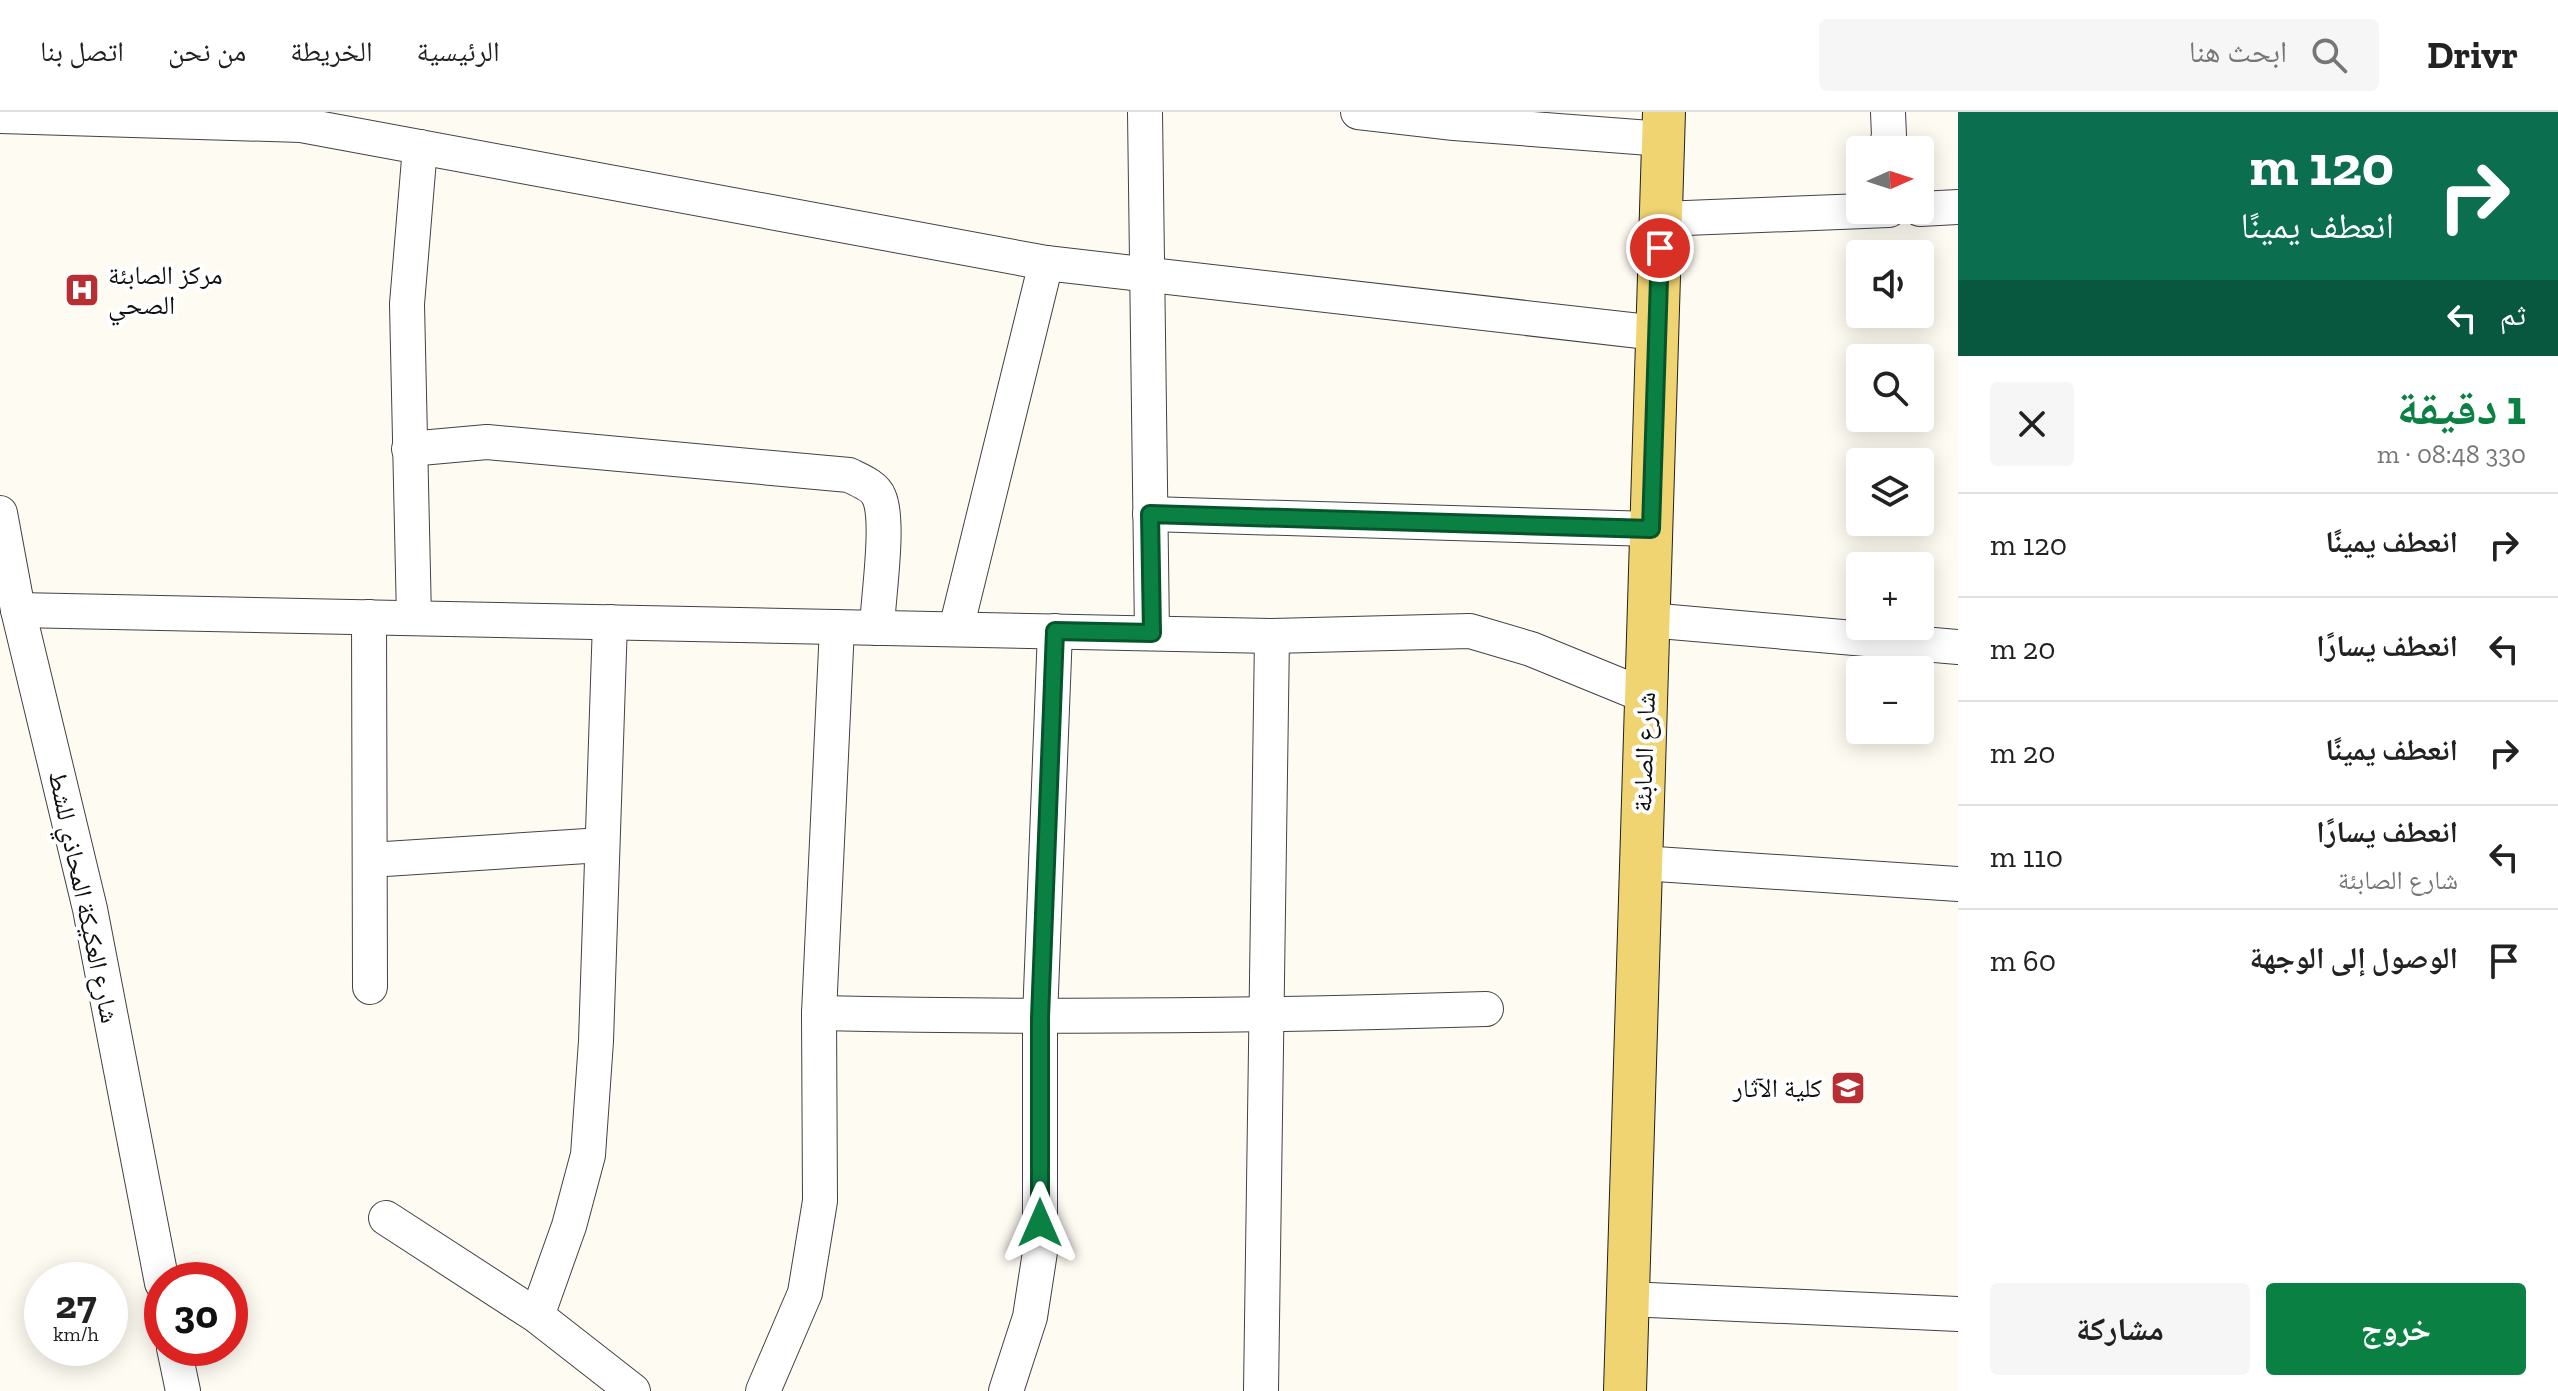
<!DOCTYPE html>
<html lang="ar">
<meta charset="utf-8">
<style>
body{margin:0;font-family:"Zilla Slab","Noto Naskh Arabic",serif;background:#f6f6f6;color:#222;direction:rtl;height:100vh;display:flex;flex-direction:column;font-size:30px;white-space:nowrap}
*{box-sizing:border-box;margin:0}
p{font-size:26px;color:#767676}
.icon{flex:none;width:44px;height:44px;fill:none;stroke:currentColor;stroke-width:2;stroke-linecap:round;stroke-linejoin:round}
.map{position:relative;flex:1;overflow:hidden;direction:ltr}
.details{display:flex;flex-direction:column;background:#fff;width:600px}
.details>*{flex:none}
.guide{background:#0b6e4f;color:#fff;overflow:hidden}
.needle{width:52px;rotate:87deg}
.tools{position:absolute;left:1846px;top:24px;display:grid;gap:16px}
.tools a{display:grid;place-items:center;width:88px;height:88px;border-radius:8px;background:#fff;box-shadow:0 4px 20px #0003;font-size:40px}
.speed{position:absolute;left:24px;top:1150px;display:flex;gap:16px;font-size:40px;font-weight:700;text-align:center}
.speed>*{display:grid;place-content:center;width:104px;height:104px;border-radius:50%;background:#fff;box-shadow:0 4px 20px #0003;line-height:1}
.speed small{font-size:20px;font-weight:400}
.speed .limit{border:12px solid #d22;background:#fff;color:#111}
.pin{position:absolute;display:grid;place-items:center;width:68px;height:68px;color:#fff;margin:-34px;border:4px solid #fff;border-radius:50%;box-shadow:0 2px 8px #0007}
.me{position:absolute;width:88px;margin:-44px;rotate:0deg;stroke-linejoin:round;filter:drop-shadow(0 0 6px #0008)}
.turn{display:flex;align-items:center;gap:28px;height:168px;padding:0 32px;font-size:36px}
.turn .icon{width:104px;height:104px;stroke-width:2.5}
.turn b{display:block;font-size:56px;line-height:68px}
.then{display:flex;align-items:center;height:76px;padding:0 32px;background:#0003;gap:16px;font-size:30px}
.round{display:grid;place-items:center;flex:none;width:84px;height:84px;border-radius:8px;background:#f6f6f6}
.headline{display:flex;align-items:center;justify-content:space-between;height:136px;padding:0 32px}
h1{font-size:48px;font-weight:800;line-height:60px;color:#0b8043}
.button{display:flex;gap:16px;margin-top:auto;padding:16px 32px}
.button a{flex:1;height:92px;border-radius:8px;background:#0b8043;color:#fff;font-size:32px;font-weight:800;line-height:92px;text-align:center}
.button a+a{background:#f6f6f6;color:#222}
ul{padding:0;list-style:none}
li{display:flex;align-items:center;gap:24px;height:104px;padding:0 32px;border-top:2px solid #e0e0e0}
li div{flex:1}
li b{display:block;font-size:30px}
li em{font-style:normal}
header{display:flex;align-items:center;gap:48px;box-sizing:border-box;height:112px;padding:0 40px;background:#fff;border-bottom:2px solid #e0e0e0}
header strong{font-size:38px}
nav{display:flex;gap:44px;margin-inline-start:auto;font-size:28px}
.search{width:560px;height:72px;background:#f6f6f6;display:flex;align-items:center;gap:20px;box-sizing:border-box;padding:0 28px;border-radius:8px;color:#767676;font-size:30px}
main{display:flex;flex:1;min-height:0}
.map>svg:first-child{display:block}
.lines{fill:none;stroke-linecap:round;stroke-linejoin:round}
.minor-casing{stroke:#424242;stroke-width:36}
.major-casing{stroke:#202020;stroke-width:44}
.minor{stroke:#fff;stroke-width:34}
.major{stroke:#f0d471;stroke-width:42}
.route-casing{stroke:#07532c;stroke-width:20}
.route{stroke:#0b8043;stroke-width:14}
.labels{text-anchor:middle;stroke-width:8;stroke-linejoin:round;paint-order:stroke}
.poi-label{font-size:26px;fill:#0f0f0f;stroke:#fff;text-anchor:start}
.street-label{font-size:26px;fill:#0f0f0f;stroke:#fff}
</style>
<header>
<strong>Drivr</strong>
<div class="search"><svg class="icon" aria-label="search" viewBox="0 0 24 24"><circle cx="10" cy="10" r="6"/><path d="M15 15l6 6"/></svg>ابحث هنا</div>
<nav><a>الرئيسية</a><a>الخريطة</a><a>من نحن</a><a>اتصل بنا</a></nav>
</header>
<main>
<section class="details">
<div class="guide">
<div class="turn"><svg class="icon" aria-label="right" viewBox="0 0 24 24"><path d="M7 20v-9h11M14 6l5 5-5 5"/></svg><div><b>120 m</b>انعطف يمينًا</div></div>
<div class="then">ثم<svg class="icon" aria-label="left" viewBox="0 0 24 24"><path d="M17 20v-9H6M10 6l-5 5 5 5"/></svg></div>
</div>
<div class="headline"><div><h1>1 دقيقة</h1><p>330 m · 08:48</p></div><a class="round"><svg class="icon" aria-label="close" viewBox="0 0 24 24"><path d="M6 6l12 12M18 6L6 18"/></svg></a></div>
<ul>
<li><svg class="icon" aria-label="right" viewBox="0 0 24 24"><path d="M7 20v-9h11M14 6l5 5-5 5"/></svg><div><b>انعطف يمينًا</b></div><em>120 m</em></li>
<li><svg class="icon" aria-label="left" viewBox="0 0 24 24"><path d="M17 20v-9H6M10 6l-5 5 5 5"/></svg><div><b>انعطف يسارًا</b></div><em>20 m</em></li>
<li><svg class="icon" aria-label="right" viewBox="0 0 24 24"><path d="M7 20v-9h11M14 6l5 5-5 5"/></svg><div><b>انعطف يمينًا</b></div><em>20 m</em></li>
<li><svg class="icon" aria-label="left" viewBox="0 0 24 24"><path d="M17 20v-9H6M10 6l-5 5 5 5"/></svg><div><b>انعطف يسارًا</b><p>شارع الصابئة</p></div><em>110 m</em></li>
<li><svg class="icon" aria-label="arrive" viewBox="0 0 24 24"><path d="M6 21V4h12l-3 4 3 4H6"/></svg><div><b>الوصول إلى الوجهة</b></div><em>60 m</em></li>
</ul>
<div class="button"><a>خروج</a><a>مشاركة</a></div>
</section>
<div class="map">
<svg width="1958" height="1279" viewBox="0 0 1958 1279">
<rect width="100%" height="100%" fill="#fefcf2"/>
<g class="lines">
<g class="minor-casing">
<g id="minor">
<polyline points="1145,0 1152,521"/>
<polyline points="1358,0 1454,11 1663,27"/>
<polyline points="0,4 301,13 1046,151 1657,221"/>
<polyline points="1885,38 1889,24 1888,0"/>
<polyline points="1920,97 1958,95"/>
<polyline points="1661,107 1889,98"/>
<path d="M409,337L487,330L849,363C859,368 875,374 879,385C890,409 878,486 877,516"/>
<polyline points="0,401 18,498 90,797 162,1171"/>
<polyline points="1150,402 1651,417"/>
<polyline points="18,498 1272,524 1470,519 1531,537 1646,584"/>
<polyline points="369,505 370,875"/>
<polyline points="414,506 407,192 420,35"/>
<polyline points="1648,508 1958,535"/>
<polyline points="956,517 1046,151"/>
<polyline points="370,748 602,733"/>
<polyline points="1641,751 1958,772"/>
<path d="M819,901C1042,906 1264,904 1486,897"/>
<polyline points="386,1106 537,1204 633,1279"/>
<polyline points="1628,1187 1958,1202"/>
<polyline points="537,1204 569,1114 588,1043 596,929 610,510"/>
<polyline points="174,1236 183,1279"/>
<polyline points="763,1279 805,1181 820,1089 819,901 837,515"/>
<polyline points="1006,1279 1030,1205 1040,1140 1040,906 1055,519"/>
<polyline points="1261,1279 1272,524"/>
</g>
</g>
<g class="major-casing">
<polyline id="major" points="1625,1279 1664,0"/>
</g>
<use href="#minor" class="minor"/>
<use href="#major" class="major"/>
</g>
<g class="lines">
<g class="route-casing">
<polyline id="route" points="1040,1111 1040,906 1055,519 1152,521 1150,402 1651,417 1660,136"/>
</g>
<use href="#route" class="route"/>
</g>
<defs>
<g id="hospital-square" transform="scale(1.8)"><rect x="-9" y="-9" width="18" height="18" rx="4" fill="#b72f33" stroke="#fff"/><path d="M-5-5h3v3.5h4V-5h3V5h-3V1.5h-4V5h-3Z" fill="#fff"/></g>
<g id="university-square" transform="scale(1.8)"><rect x="-9" y="-9" width="18" height="18" rx="4" fill="#b72f33" stroke="#fff"/><path d="M0-5L7-2L0 1L-7-2ZM-4 1L0 2.5L4 1V4Q0 6-4 4Z" fill="#fff"/></g>
</defs>
<g fill-rule="evenodd">
<use href="#hospital-square" x="82" y="178"/>
<use href="#university-square" x="1848" y="976"/>
</g>
<g class="labels">
<g class="poi-label">
<text x="108" y="172">مركز الصابئة<tspan x="108" dy="30">الصحي</tspan></text>
<text x="1822" y="985" text-anchor="end">كلية الآثار</text>
</g>
<g class="street-label">
<text transform="translate(1644 640) rotate(-88)" y="9">شارع الصابئة</text>
<text transform="translate(84 785) rotate(78)" y="9">شارع العكيكة المحاذي للشط</text>
</g>
</g>
</svg>
<div class="tools">
<a><svg class="needle" viewBox="-14 -14 28 28"><path d="M0-13l5 13h-10z" fill="#e53935"/><path d="M0 13l5-13h-10z" fill="#767676"/></svg></a>
<a><svg class="icon" aria-label="sound" viewBox="0 0 24 24"><path d="M4 9h4l5-4v14l-5-4H4zM17 9q2 3 0 6"/></svg></a>
<a><svg class="icon" aria-label="search" viewBox="0 0 24 24"><circle cx="10" cy="10" r="6"/><path d="M15 15l6 6"/></svg></a>
<a><svg class="icon" aria-label="layers" viewBox="0 0 24 24"><path d="M12 4l9 5-9 5-9-5zM3 14l9 5 9-5"/></svg></a>
<a>+</a>
<a>−</a>
</div>
<div class="speed"><div>27<small>km/h</small></div><div class="limit">30</div></div>
<div class="pin" style="left:1660px;top:136px;background:#d93025"><svg class="icon" aria-label="arrive" viewBox="0 0 24 24"><path d="M6 21V4h12l-3 4 3 4H6"/></svg></div>
<svg class="me" style="left:1040px;top:1111px" viewBox="-20 -20 40 40"><path d="M0-17L14 15 0 8-14 15z" fill="#0b8043" stroke="#fff" stroke-width="4"/></svg>
</div>
</main>
